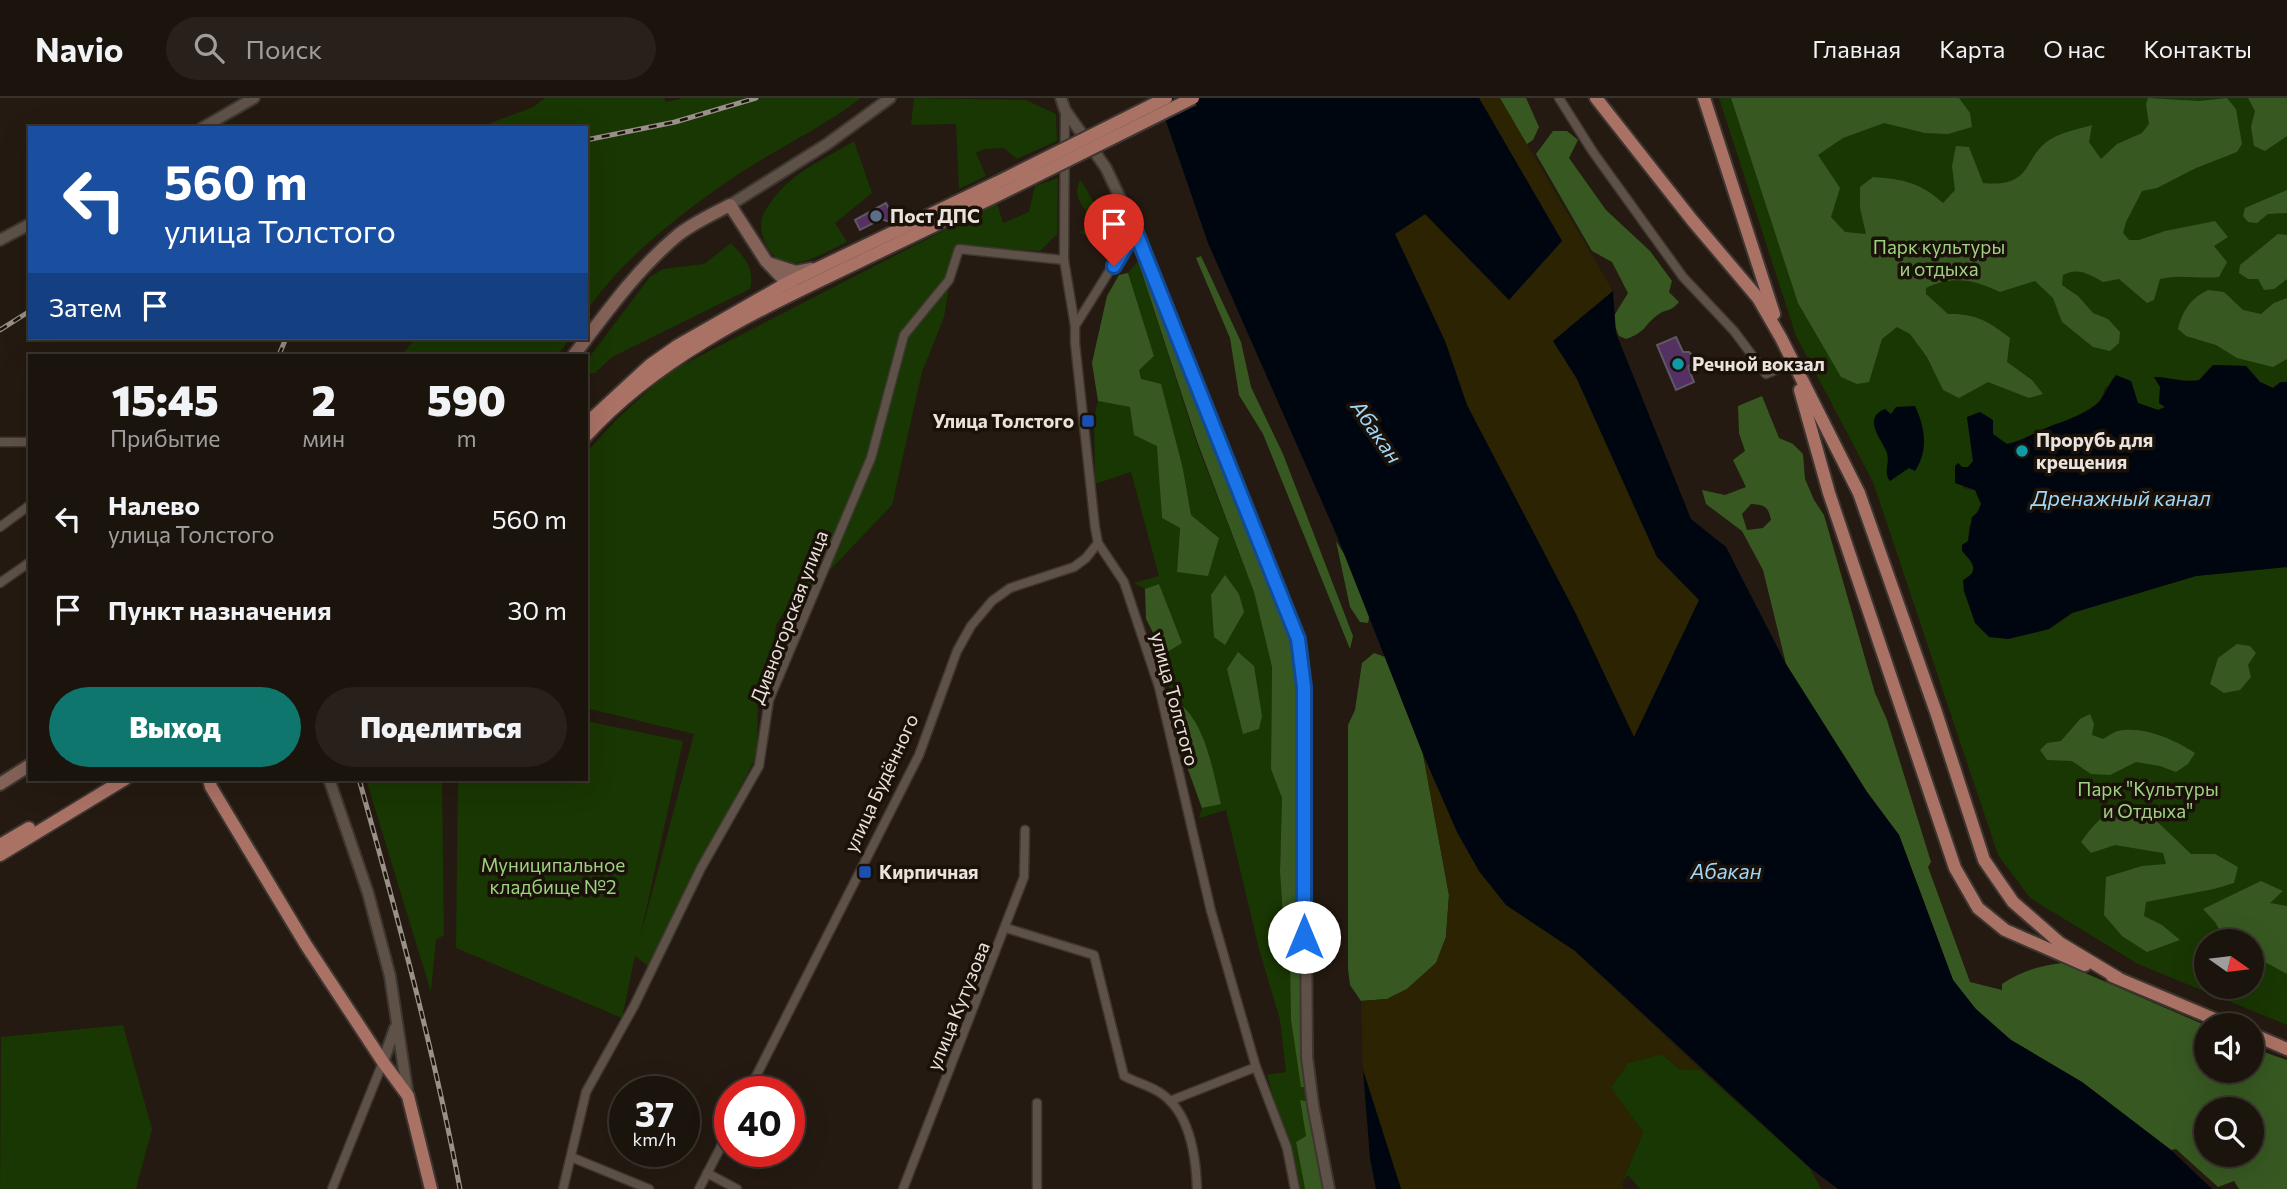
<!DOCTYPE html>
<html lang="ru">
<meta charset="utf-8">
<style>
body{margin:0;font-family:Commissioner,sans-serif;background:#28211b;color:#f1f3f6;height:100vh;display:flex;flex-direction:column;font-size:26px;white-space:nowrap}
*{box-sizing:border-box;margin:0}
p{font-size:23px;color:#a09e9d}
.icon{flex:none;width:38px;height:38px;fill:none;stroke:currentColor;stroke-width:2;stroke-linecap:round;stroke-linejoin:round}
.map{position:relative;flex:1;overflow:hidden}
.sheet{position:absolute;left:28px;top:256px;width:560px;height:427px;display:flex;flex-direction:column;background:#1b140d;border-radius:0px;box-shadow:0 7px 28px #0002,0 0 0 2px #39332e}
.sheet>*{flex:none}
.top-card{position:absolute;left:28px;top:28px;width:560px;height:214px;border-radius:0px;box-shadow:0 7px 28px #0002,0 0 0 2px #39332e;background:#1a4fa0;color:#fff;overflow:hidden}
.needle{width:46px;rotate:104deg}
.controls{position:absolute;left:2194px;top:831px;display:grid;gap:14px}
.controls a{display:grid;place-items:center;width:70px;height:70px;border-radius:50%;background:#1b140d;box-shadow:0 7px 28px #0002,0 0 0 2px #39332e;font-size:35px}
.speed{position:absolute;left:609px;top:978px;display:flex;gap:14px;font-size:35px;font-weight:700;text-align:center}
.speed>*{display:grid;place-content:center;width:91px;height:91px;border-radius:50%;background:#1b140d;box-shadow:0 7px 28px #0002,0 0 0 2px #39332e;line-height:1}
.speed small{font-size:18px;font-weight:400}
.speed .limit{border:10px solid #d22;background:#fff;color:#111}
.pin{position:absolute;display:grid;place-items:center;width:60px;height:60px;color:#fff;margin:-72px -30px;border-radius:50% 50% 50% 0;rotate:-45deg;box-shadow:0 0 7px #0007}
.pin .icon{rotate:45deg}
.me{position:absolute;width:77px;margin:-38px;rotate:0deg;stroke-linejoin:round;filter:drop-shadow(0 0 5px #0008)}
.turn{display:flex;align-items:center;gap:24px;height:147px;padding:0 21px;font-size:32px}
.turn .icon{width:91px;height:91px;stroke-width:2.5}
.turn b{display:block;font-size:49px;line-height:60px}
.then{display:flex;align-items:center;height:66px;padding:0 21px;background:#0003;gap:14px;font-size:26px}
.eta{display:flex;justify-content:space-evenly;align-items:center;height:119px;text-align:center}
.eta b{font-size:42px;font-weight:800;line-height:49px}
.action{display:flex;gap:14px;margin-top:auto;padding:14px 21px}
.action a{flex:1;height:80px;border-radius:42px;background:#0f766e;color:#fff;font-size:28px;font-weight:800;line-height:80px;text-align:center}
.action a+a{background:#28211b;color:#f1f3f6}
ul{padding:0;list-style:none}
li{display:flex;align-items:center;gap:21px;height:91px;padding:0 21px}
li div{flex:1}
li b{display:block;font-size:26px}
li em{font-style:normal}
header{display:flex;align-items:center;gap:42px;box-sizing:border-box;height:98px;padding:0 35px;background:#1b140d;border-bottom:2px solid #39332e}
header strong{font-size:33px}
nav{display:flex;gap:38px;margin-inline-start:auto;font-size:24px}
.search{width:490px;height:63px;background:#28211b;display:flex;align-items:center;gap:18px;box-sizing:border-box;padding:0 24px;border-radius:38px;color:#a09e9d;font-size:26px}
.map>svg:first-child{display:block}
.green{fill:#193702;fill-rule:evenodd}
.forest{fill:#375921;fill-rule:evenodd}
.sand{fill:#2b2302}
.water{fill:#000610}
.building{fill:#543063;stroke:#5f5763;stroke-width:2}
.lines{fill:none;stroke-linecap:round;stroke-linejoin:round}
.minor-casing{stroke:#3e3631;stroke-width:11}
.tertiary-casing{stroke:#3e3631;stroke-width:14}
.secondary-casing{stroke:#3e3631;stroke-width:16}
.primary-casing{stroke:#3e3631;stroke-width:16}
.minor{stroke:#5e5248;stroke-width:8}
.tertiary{stroke:#5e5248;stroke-width:10}
.secondary{stroke:#846257;stroke-width:12}
.primary{stroke:#aa7265;stroke-width:12}
.rail-casing{stroke:#989089;stroke-width:5}
.rail{stroke:#1a1109;stroke-width:2.5;stroke-dasharray:8;stroke-linecap:butt}
.primary-bridge-casing{stroke:#3e3631;stroke-width:16;stroke-linecap:butt}
.primary-bridge{stroke:#aa7265;stroke-width:12}
.route-casing{stroke:#114b97;stroke-width:18}
.route{stroke:#1a73e8;stroke-width:12}
.service-dot{fill:#5c6f8a;stroke:#1a1109;stroke-width:2.5}
.culture-dot{fill:#0f9aa8;stroke:#1a1109;stroke-width:2.5}
.transit-dot{fill:#1a4fb4;stroke:#1a1109;stroke-width:2.5}
.labels{text-anchor:middle;stroke-width:7;stroke-linejoin:round;paint-order:stroke}
.poi-label{font-size:19px;font-weight:bold;fill:#eae3dd;stroke:#1a1109;text-anchor:start}
.park-label{font-size:19px;fill:#9dd280;stroke:#1a1109}
.street-label{font-size:19px;fill:#eae3dd;stroke:#1a1109}
.water-label{font-size:21px;font-style:italic;fill:#a0d7f9;stroke:#1a1109}
</style>
<header>
<strong>Navio</strong>
<div class="search"><svg class="icon" aria-label="search" viewBox="0 0 24 24"><circle cx="10" cy="10" r="6"/><path d="M15 15l6 6"/></svg>Поиск</div>
<nav><a>Главная</a><a>Карта</a><a>О нас</a><a>Контакты</a></nav>
</header>
<div class="map">
<svg width="2287" height="1091" viewBox="0 0 2287 1091">
<rect width="100%" height="100%" fill="#241a11"/>
<g class="green">
<path d="M545,0H664L666,4L683,0H861C822,30 778,50 737,77C684,113 622,160 586,214V30H477L533,9Z"/>
<polygon points="914,0 1026,2 1056,16 1057,43 1017,61 1004,50 984,51 976,55 986,78 959,91 956,26 911,27"/>
<path d="M1719,0H2287V284H2280L2273,290L2260,284L2246,268L2213,267L2200,282C2181,285 2172,279 2155,280L2160,289L2159,305L2165,309L2158,312L2138,305L2131,283L2105,289C2104,294 2102,301 2098,304C2085,317 2025,342 2006,346L1967,319L1973,363L1968,369H1962L1958,365L1963,390L1975,392L1981,406L1969,429L1968,443L1962,453L1974,466L1972,478L2008,541L2049,531L2072,515L2196,478L2287,469V927L2138,866L2030,800L1998,757L1873,384L1796,238ZM2207,844H2252V889H2207Z"/>
<path d="M854,43L872,95L835,125L847,144C831,151 805,168 786,165C769,162 756,132 763,117C768,106 781,90 790,83C808,67 834,56 854,43Z"/>
<polygon points="1058,80 1057,136 1040,153 956,148 944,219 922,274 892,407 810,493 797,494 776,527 771,567 758,597 757,657 648,868 635,858 622,920 456,850 458,681 586,681 586,623 683,643 640,840 694,636 586,610 586,355 616,322 667,275 997,105 1003,125 1029,114 1035,88"/>
<path d="M1080,82C1094,102 1102,118 1101,143L1078,134L1096,130C1089,111 1070,103 1080,82Z"/>
<path d="M731,145C745,160 755,170 750,191L612,259L595,275H586V266L591,257L650,179L663,171L704,166Z"/>
<polygon points="1138,163 1196,343 1254,494 1272,569 1271,670 1282,700 1280,774 1285,849 1290,867 1291,922 1301,988 1312,989 1316,1005 1300,1003 1306,1038 1296,1044 1305,1091 1299,1091 1267,977 1286,974 1280,922 1259,851 1226,712 1199,720 1202,710 1221,705 1183,606 1171,601 1164,556 1181,545 1159,486 1145,491 1134,485 1159,478 1131,374 1095,386 1094,321 1098,303 1130,309 1158,348 1162,420 1180,430 1177,474 1219,440 1191,417 1183,371 1141,281 1138,272 1154,258 1128,175"/>
<polygon points="416,240 570,240 558,257 401,257"/>
<polygon points="366,681 442,681 444,837 436,842 431,894"/>
<polygon points="123,927 152,1031 136,1091 0,1091 1,939"/>
<polygon points="1662,956 1679,971 1701,972 1809,1069 1821,1091 1640,1091 1628,1077 1623,1083 1643,1034 1610,990 1628,965"/>
</g>
<g class="forest">
<polygon points="1499,0 1526,0 1539,29 1533,42 1524,48"/>
<path d="M1731,0H1959L1970,15L1972,29L1948,36L1925,35L1884,25L1843,40L1818,57L1840,90L1831,119L1845,134L1866,136L1860,110V89L1873,79C1903,81 1921,85 1943,105L1955,92L1952,68L1956,48L1969,49L1983,85C2035,90 2022,58 2051,41C2062,34 2079,31 2092,27L2089,44L2101,61L2117,46L2142,35L2149,26L2146,6L2148,0L2199,3L2227,0L2236,11L2242,46L2237,54L2196,70L2157,90L2142,93L2126,124L2123,135L2129,142H2139L2165,133L2215,123L2228,139L2214,148L2227,164L2219,179C2199,181 2180,176 2160,181L2154,202L2147,205L2119,181L2103,184C2089,176 2078,169 2063,177L2062,187L2078,198L2093,215L2108,221L2120,234L2119,245L2110,253L2093,249L2062,224L2053,200L2035,183L2000,194C1975,182 1953,177 1926,190V196L1948,216C1975,215 1990,224 2010,240L2007,264L2032,282L2043,296L2029,300L1988,284L1959,300L1943,292L1927,259L1910,236L1897,229L1882,241L1869,284L1857,286L1841,279L1798,205Z"/>
<polygon points="2248,0 2287,0 2287,38 2265,53 2254,48 2251,29 2255,13"/>
<path d="M1553,33H1567L1578,42L1569,60L1606,112L1650,153L1672,183L1669,194L1679,204C1669,215 1668,210 1659,216C1644,226 1647,234 1626,241L1619,238L1612,221L1628,195L1612,164L1592,153L1536,56Z"/>
<polygon points="2287,92 2287,115 2268,116 2257,125 2248,124 2243,118 2245,110"/>
<polygon points="2278,136 2287,137 2287,181 2274,191 2264,192 2258,181 2248,181 2239,175 2240,167"/>
<polygon points="1201,158 1241,244 1251,289 1283,356 1353,538 1350,551 1263,336 1239,297 1230,240 1196,160"/>
<polygon points="1138,163 1156,167 1270,466 1286,523 1307,566 1304,616 1312,989 1301,989 1291,922 1290,867 1285,849 1280,774 1282,700 1271,671 1272,569 1254,494 1197,343"/>
<polygon points="1128,175 1154,258 1139,272 1141,281 1161,286 1183,371 1191,417 1219,440 1208,478 1177,474 1180,430 1162,420 1157,348 1134,337 1130,309 1098,303 1092,265 1107,198 1119,177"/>
<path d="M2208,192L2224,194L2243,212L2261,216L2274,205L2287,200V261L2273,269L2237,260L2216,247L2186,238L2178,231C2183,212 2190,201 2208,192Z"/>
<path d="M1762,298L1779,340L1793,346L1803,356L1805,381L1814,402L1824,417L1875,595L1887,622L1931,764L1928,769L1970,884L2002,892V886C2021,873 2039,868 2062,865L2207,928V973H2252V950L2287,962V1091H2239L2234,1083L2218,1089L2176,1051L2171,1052L2082,984L2011,942L1975,911L1953,882L1899,737L1867,694L1786,566L1763,472L1742,433L1706,406L1702,392L1725,397L1746,389L1733,362L1745,353L1739,335L1738,308ZM1751,406C1765,407 1768,408 1771,422L1763,430L1747,432L1742,416ZM2207,1012H2252V1057H2207Z"/>
<path d="M1336,443C1349,465 1376,499 1368,525L1360,524L1350,509Z"/>
<polygon points="1225,477 1239,496 1244,514 1225,547 1214,539 1211,497"/>
<polygon points="1159,486 1182,545 1164,556 1146,521 1145,491"/>
<polygon points="2237,546 2250,548 2256,555 2248,567 2251,579 2240,592 2224,595 2210,586 2218,560"/>
<polygon points="1238,554 1254,568 1262,618 1259,631 1243,636 1227,571"/>
<polygon points="1374,555 1385,559 1423,656 1449,797 1446,839 1436,865 1407,891 1387,901 1361,903 1350,887 1348,871 1348,627 1355,612 1362,565"/>
<path d="M1171,601C1204,614 1213,674 1221,706L1202,710L1182,655Z"/>
<path d="M2090,616L2094,626L2092,637L2103,641C2107,639 2113,634 2118,633C2142,627 2176,642 2195,655L2188,666L2176,674L2160,668L2136,664L2110,677L2091,676L2072,663L2047,662L2040,652L2047,645L2061,643L2080,621Z"/>
<path d="M2125,704L2145,712L2191,756H2215L2238,769L2234,785L2214,791L2146,804L2144,818L2162,827L2180,842L2147,854L2122,838L2104,817L2106,779L2142,768L2166,766L2163,755L2115,747L2091,755L2081,744C2093,727 2106,713 2125,704Z"/>
<polygon points="2261,783 2283,793 2270,805 2287,808 2287,876 2252,857 2252,844 2225,841 2215,824 2203,811"/>
<polygon points="1300,1002 1316,1005 1328,1050 1335,1091 1305,1091 1296,1044 1306,1038"/>
</g>
<g class="sand">
<polygon points="1479,0 1500,0 1613,193 1553,243 1577,281 1657,459 1700,502 1634,640 1575,514 1467,307 1445,243 1395,136 1425,116 1509,202 1562,143"/>
<polygon points="1423,656 1457,734 1479,773 1506,807 1575,853 1701,972 1679,971 1662,956 1628,965 1611,989 1643,1034 1623,1083 1623,1091 1401,1091 1363,971 1361,903 1387,901 1407,891 1436,865 1446,839 1449,797"/>
</g>
<g class="water">
<polygon points="1158,0 1479,0 1562,143 1509,202 1425,116 1395,136 1445,243 1467,307 1575,514 1634,639 1699,502 1657,459 1577,281 1553,243 1613,193 1616,235 1691,421 1726,449 1786,566 1867,694 1899,737 1953,882 1976,911 2011,942 2082,984 2171,1052 2212,1091 1838,1091 1809,1069 1575,853 1506,807 1479,773 1457,734 1423,656 1337,438 1208,145"/>
<path d="M2213,267L2246,268L2260,284L2273,290L2281,284H2287V469L2196,478L2072,515L2049,531L2008,541L1989,539L1975,525L1964,493L1963,482C1981,473 1972,464 1962,453V447L1968,443L1972,419L1978,414L1981,406L1975,392L1955,385V368L1958,365L1962,369H1968L1973,363L1967,319L1980,314L1993,322V336L2007,346C2019,344 2026,339 2037,334C2057,324 2081,320 2098,305C2103,300 2109,285 2116,277L2131,283L2138,305L2158,312L2165,309L2159,305L2160,289L2154,279C2171,279 2181,285 2199,282Z"/>
<path d="M1915,308C1925,329 1929,353 1915,373L1909,370L1890,383C1883,374 1890,366 1887,355C1883,343 1861,320 1885,311L1891,316L1896,309Z"/>
<polygon points="1363,972 1401,1091 1376,1091 1370,1060"/>
</g>
<g class="building">
<polygon points="886,105 891,115 890,124 881,121 860,132 855,122"/>
<polygon points="1676,239 1683,254 1689,254 1693,258 1693,264 1688,269 1694,284 1676,292 1657,247"/>
</g>
<g class="lines">
<g class="minor-casing">
<g id="minor">
<polyline points="1559,0 1593,54 1683,179 1734,233 1766,276 1792,265"/>
<polyline points="1065,12 1064,162 1075,228"/>
<polyline points="1135,132 1075,228 1075,245 1095,429 1098,445 1124,484 1159,589 1211,813 1256,969 1287,1050 1295,1091"/>
<polyline points="0,344 30,344"/>
<polyline points="0,429 30,407"/>
<polyline points="0,485 30,464"/>
<path d="M1006,830L1094,857L1124,978C1135,984 1148,987 1159,994C1190,1013 1196,1057 1197,1091"/>
<polyline points="748,994 919,657 957,553 971,528 992,503 1010,490 1074,469 1086,460 1098,445"/>
<polyline points="1170,1003 1256,969"/>
<polyline points="571,1059 649,1091"/>
<polyline points="707,1075 737,1091"/>
<polyline points="332,1091 383,964"/>
<polyline points="563,1091 586,994 634,908 701,770 759,668 769,602 871,360 904,237 949,182 959,151 1064,162"/>
<polyline points="699,1091 730,1031"/>
<polyline points="903,1091 1024,779 1025,732"/>
<polyline points="1037,1091 1037,1005"/>
</g>
</g>
<g class="tertiary-casing">
<g id="tertiary">
<polyline points="1061,0 1065,12 1106,70 1135,132 1298,541 1304,588 1307,959 1313,1007 1329,1091"/>
<polyline points="202,30 254,0"/>
<polyline points="730,107 827,46 890,0"/>
<polyline points="0,142 30,126"/>
<polyline points="329,681 368,795 390,878 408,998"/>
<polyline points="383,964 395,930"/>
</g>
</g>
<g class="secondary-casing">
<g id="secondary">
<polyline points="771,166 796,174 811,171"/>
<path d="M574,257C606,215 637,171 678,137C693,125 713,116 730,107L766,163L793,191"/>
<polyline points="0,686 30,667"/>
</g>
</g>
<g class="primary-casing">
<g id="primary">
<polyline points="1596,0 1692,122 1758,200 1781,240 1859,395 1936,614 1984,762 2013,804 2060,845 2118,880"/>
<polyline points="1704,0 1774,216"/>
<polyline points="1800,292 1829,395 1955,770 1978,810 2005,832 2085,867"/>
<polyline points="586,326 650,267 677,248 787,185 998,84"/>
<path d="M586,338C655,262 748,217 840,173C894,147 949,121 1004,94"/>
<polyline points="209,681 211,689 306,847 383,964 408,998 431,1091"/>
<polyline points="0,747 29,730"/>
<polyline points="0,757 125,681"/>
<polyline points="2112,878 2231,928"/>
<polyline points="2252,936 2287,951"/>
</g>
</g>
<use href="#minor" class="minor"/>
<use href="#tertiary" class="tertiary"/>
<use href="#secondary" class="secondary"/>
<use href="#primary" class="primary"/>
<g class="rail-casing">
<g id="rail">
<polyline points="586,42 675,24 756,0"/>
<polyline points="0,232 30,213"/>
<polyline points="279,257 286,240"/>
<path d="M359,681C397,817 434,952 460,1091"/>
</g>
</g>
<use href="#rail" class="rail"/>
<g class="primary-bridge-casing">
<g id="primary-bridge">
<polyline points="998,84 1166,0"/>
<polyline points="1004,94 1193,0"/>
</g>
</g>
<use href="#primary-bridge" class="primary-bridge"/>
</g>
<g class="lines">
<g class="route-casing">
<polyline id="route" points="1114,168 1135,132 1298,541 1304,589 1304,839"/>
</g>
<use href="#route" class="route"/>
</g>
<circle class="service-dot" cx="876" cy="118" r="7"/>
<g class="culture-dot">
<circle cx="1678" cy="266" r="7"/>
<circle cx="2022" cy="353" r="7"/>
</g>
<g class="transit-dot">
<rect x="1081" y="316" width="14" height="14" rx="3.5"/>
<rect x="858" y="767" width="14" height="14" rx="3.5"/>
</g>
<g class="labels">
<g class="poi-label">
<text x="890" y="125">Пост ДПС</text>
<text x="1692" y="273">Речной вокзал</text>
<text x="1074" y="330" text-anchor="end">Улица Толстого</text>
<text x="2036" y="349">Прорубь для<tspan x="2036" dy="22">крещения</tspan></text>
<text x="879" y="781">Кирпичная</text>
</g>
<g class="park-label">
<text x="1939" y="156">Парк культуры<tspan x="1939" dy="22">и отдыха</tspan></text>
<text x="2148" y="698">Парк "Культуры<tspan x="2148" dy="22">и Отдыха"</tspan></text>
<text x="553" y="774">Муниципальное<tspan x="553" dy="22">кладбище №2</tspan></text>
</g>
<g class="street-label">
<text transform="translate(789 519) rotate(-69)" y="7">Дивногорская улица</text>
<text transform="translate(1175 601) rotate(75)" y="7">улица Толстого</text>
<text transform="translate(881 685) rotate(-65)" y="7">улица Будённого</text>
<text transform="translate(958 908) rotate(-68)" y="7">улица Кутузова</text>
</g>
<g class="water-label">
<text transform="translate(1376 334) rotate(55)" y="7">Абакан</text>
<text x="2121" y="408">Дренажный канал</text>
<text x="1726" y="781">Абакан</text>
</g>
</g>
</svg>
<div class="controls">
<a><svg class="needle" viewBox="-14 -14 28 28"><path d="M0-13l5 13h-10z" fill="#e53935"/><path d="M0 13l5-13h-10z" fill="#a09e9d"/></svg></a>
<a><svg class="icon" aria-label="sound" viewBox="0 0 24 24"><path d="M4 9h4l5-4v14l-5-4H4zM17 9q2 3 0 6"/></svg></a>
<a><svg class="icon" aria-label="search" viewBox="0 0 24 24"><circle cx="10" cy="10" r="6"/><path d="M15 15l6 6"/></svg></a>
</div>
<div class="speed"><div>37<small>km/h</small></div><div class="limit">40</div></div>
<div class="pin" style="left:1114px;top:168px;background:#d93025"><svg class="icon" aria-label="arrive" viewBox="0 0 24 24"><path d="M6 21V4h12l-3 4 3 4H6"/></svg></div>
<svg class="me" style="left:1304px;top:839px" viewBox="-20 -20 40 40"><circle r="19" fill="#fff"/><path d="M0-13L10 11 0 6-10 11z" fill="#1a73e8"/></svg>
<div class="top-card">
<div class="turn"><svg class="icon" aria-label="left" viewBox="0 0 24 24"><path d="M17 20v-9H6M10 6l-5 5 5 5"/></svg><div><b>560 m</b>улица Толстого</div></div>
<div class="then">Затем<svg class="icon" aria-label="arrive" viewBox="0 0 24 24"><path d="M6 21V4h12l-3 4 3 4H6"/></svg></div>
</div>
<section class="sheet">
<div class="eta">
<div><b>15:45</b><p>Прибытие</p></div>
<div><b>2</b><p>мин</p></div>
<div><b>590</b><p>m</p></div>
</div>
<ul>
<li><svg class="icon" aria-label="left" viewBox="0 0 24 24"><path d="M17 20v-9H6M10 6l-5 5 5 5"/></svg><div><b>Налево</b><p>улица Толстого</p></div><em>560 m</em></li>
<li><svg class="icon" aria-label="arrive" viewBox="0 0 24 24"><path d="M6 21V4h12l-3 4 3 4H6"/></svg><div><b>Пункт назначения</b></div><em>30 m</em></li>
</ul>
<div class="action"><a>Выход</a><a>Поделиться</a></div>
</section>
</div>
